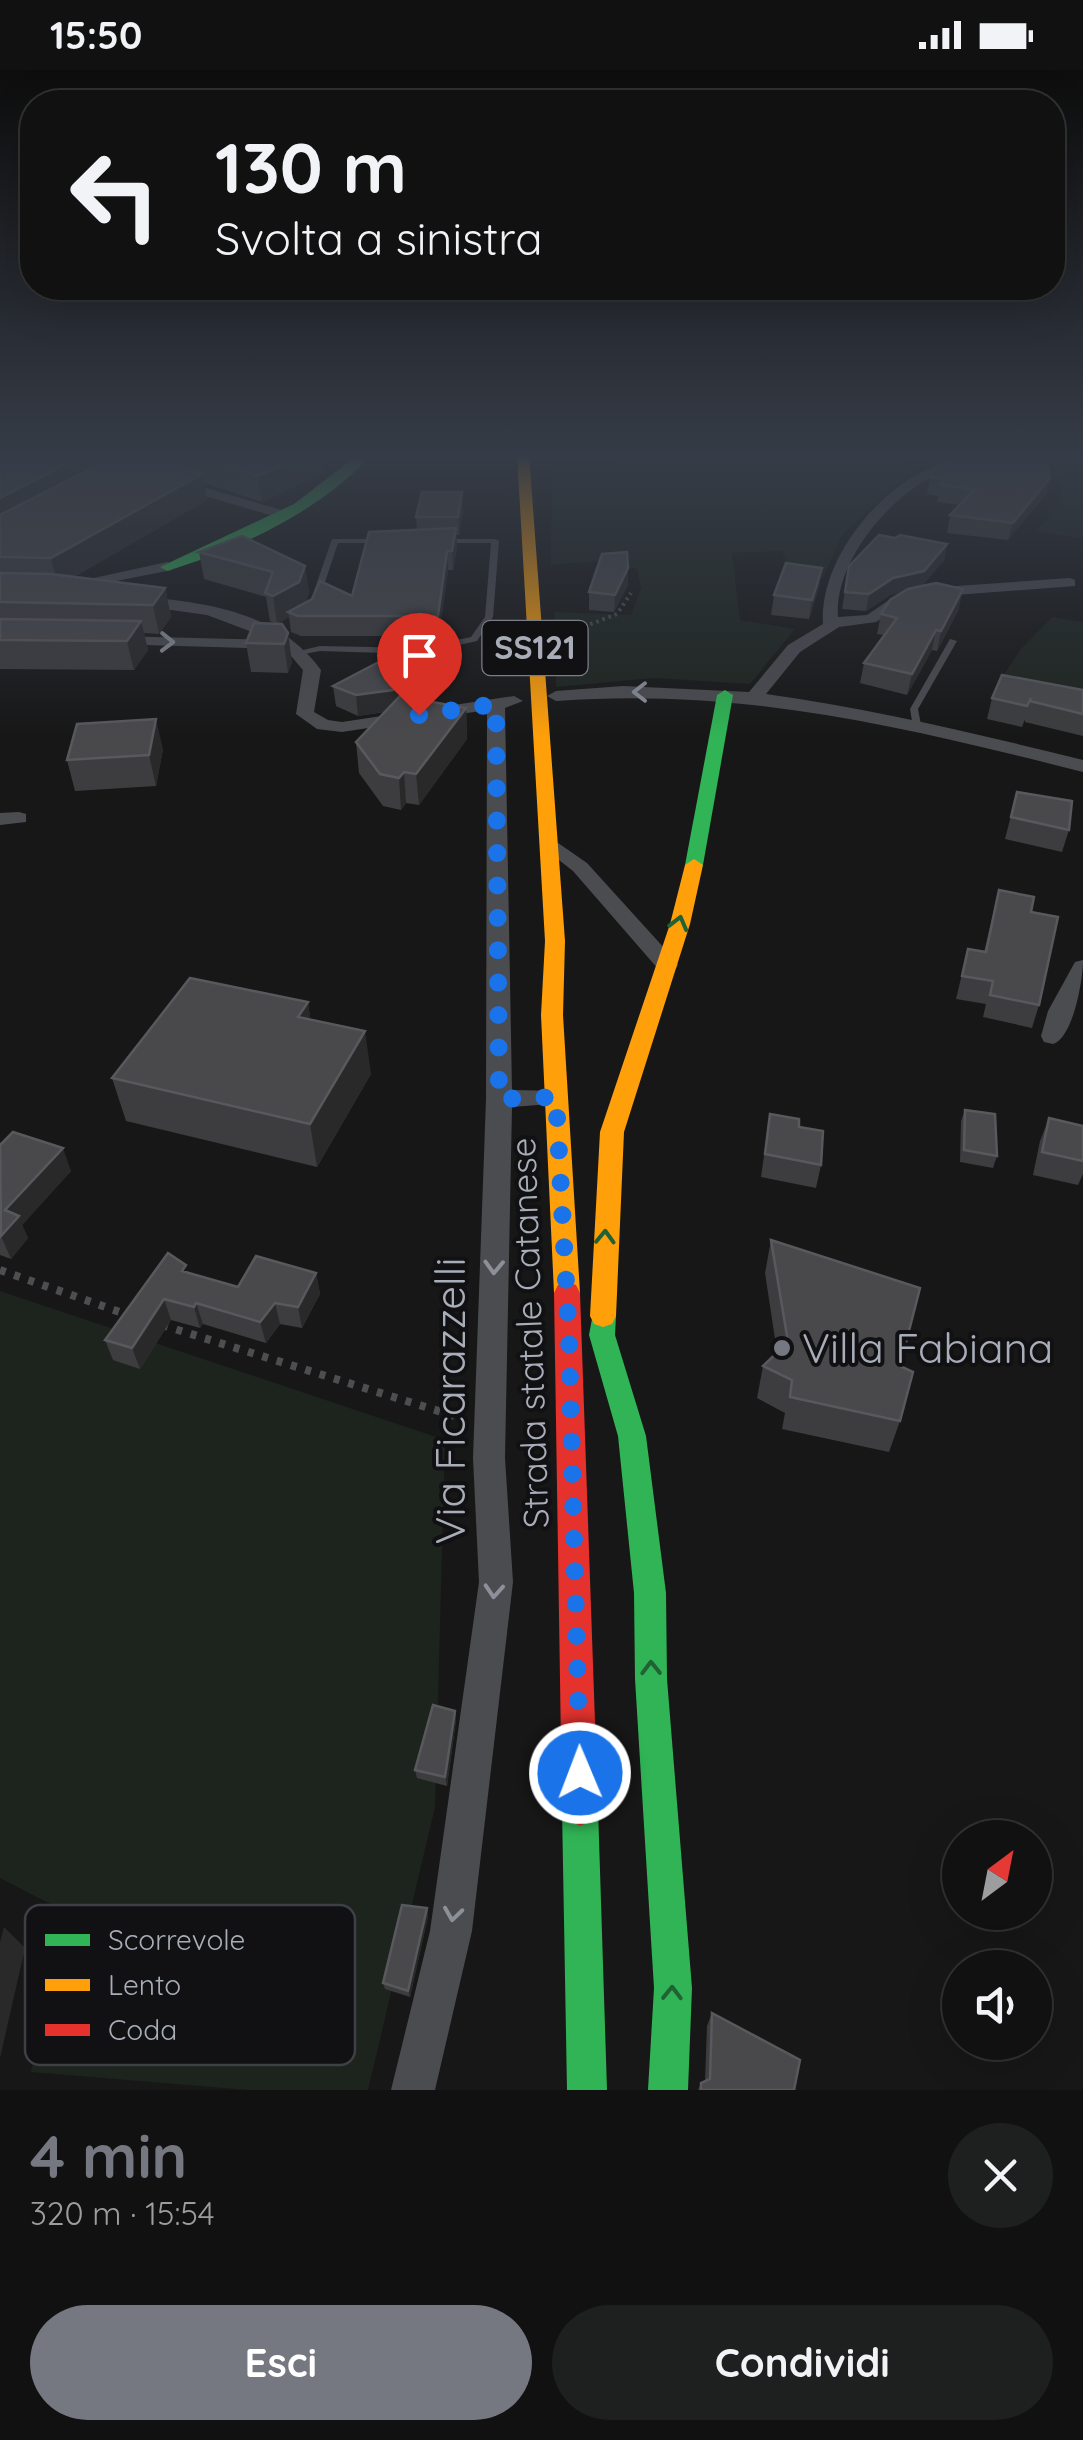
<!DOCTYPE html>
<html lang="it">
<meta charset="utf-8">
<style>
body{margin:0;font-family:Quicksand,sans-serif;background:#1e1f1f;color:#f1f3f6;height:100vh;display:flex;flex-direction:column;font-size:38px;white-space:nowrap}
*{box-sizing:border-box;margin:0}
p{font-size:32px;color:#9c9d9f}
.icon{flex:none;width:55px;height:55px;fill:none;stroke:currentColor;stroke-width:2;stroke-linecap:round;stroke-linejoin:round}
.map{position:relative;height:2020px;overflow:hidden}
.sheet{display:flex;flex-direction:column;background:#111;flex:1}
.sheet>*{flex:none}
.guide{position:absolute;left:20px;top:20px;width:1045px;height:210px;border-radius:40px;box-shadow:0 10px 40px #0002,0 0 0 2px #303131;background:#111;color:#f1f3f6;overflow:hidden}
.needle{width:65px;rotate:32deg}
.controls{position:absolute;left:942px;top:1750px;display:grid;gap:20px}
.controls a{display:grid;place-items:center;width:110px;height:110px;border-radius:50%;background:#111;box-shadow:0 10px 40px #0002,0 0 0 2px #303131;font-size:50px}
.pin{position:absolute;display:grid;place-items:center;width:85px;height:85px;color:#fff;margin:-102px -42px;border-radius:50% 50% 50% 0;rotate:-45deg;box-shadow:0 0 10px #0007}
.pin .icon{rotate:45deg}
.me{position:absolute;width:110px;margin:-55px;rotate:359deg;stroke-linejoin:round;filter:drop-shadow(0 0 8px #0008)}
.turn{display:flex;align-items:center;gap:35px;height:210px;padding:0 30px;font-size:45px}
.turn .icon{width:130px;height:130px;stroke-width:2.5}
.turn b{display:block;font-size:70px;line-height:85px}
.round{display:grid;place-items:center;flex:none;width:105px;height:105px;border-radius:52px;background:#1e1f1f}
.head{display:flex;align-items:center;justify-content:space-between;height:170px;padding:0 30px}
h1{font-size:60px;font-weight:700;line-height:75px;color:#757880}
.primary-button{display:flex;gap:20px;margin-top:auto;padding:20px 30px}
.primary-button a{flex:1;height:115px;border-radius:60px;background:#757880;color:#fff;font-size:40px;font-weight:700;line-height:115px;text-align:center}
.primary-button a+a{background:#1e1f1f;color:#f1f3f6}
.status{display:flex;justify-content:space-between;align-items:center;height:70px;padding:0 50px;background:#111;direction:ltr}
.status svg{height:28px;fill:currentColor}
.map>svg:first-child{display:block}
.green{fill:#1d241e}
.lines{fill:none;stroke-linecap:round;stroke-linejoin:round}
.path-far1{stroke:#4d4e52;stroke-width:4;stroke-dasharray:2.5 4;stroke-linecap:butt}
.path{stroke:#4d4e52;stroke-width:8;stroke-dasharray:6 9;stroke-linecap:butt}
.lane{fill:#4b4c50;fill-rule:evenodd}
.street{fill:#4b4c50;fill-rule:evenodd}
.fast{fill:#30b455;fill-rule:evenodd}
.slow{fill:#ff9f0a;fill-rule:evenodd}
.jam{fill:#e5322d;fill-rule:evenodd}
.wall{fill:#3d3d3f}
.shaded-wall{fill:#29292a}
.building{fill:#49494c;stroke:#58595d;stroke-width:2.5}
.oneway{stroke:#8c9099}
.oneway2{stroke:#206234}
.route{stroke:#1a73e8;stroke-width:18;stroke-dasharray:0 32.4}
.poi-dot{fill:#757880;stroke:#111113;stroke-width:4}
.labels{text-anchor:middle;stroke-width:8;stroke-linejoin:round;paint-order:stroke}
.shield{fill:#111113;stroke:#7b7e86;stroke-width:2.5}
.shield-label{font-size:32px;font-weight:bold;fill:#a8adb8}
.street-label{font-size:35px;fill:#a8adb8;stroke:#111113}
.near-poi-label{font-size:42px;fill:#a8adb8;stroke:#111113;text-anchor:start}
.near-street-label{font-size:42px;fill:#a8adb8;stroke:#111113}
.key{fill:#111113;stroke:#3e4045;stroke-width:2.5}
.key-label{font-size:28px;fill:#a8adb8}
</style>
<div class="status"><b>15:50</b><svg viewBox="0 0 49 12"><path d="M0 12V9h3v3zM5 12V6h3v6zM10 12V3h3v9zM15 12V0h3v12zM26 1h20v11H26zM47 4h2v5h-2z"/></svg></div>
<div class="map">
<svg width="1083" height="2020" viewBox="0 0 1083 2020">
<rect width="100%" height="100%" fill="#171717"/>
<g class="green">
<polygon points="643,384 868,384 916,397 842,465 823,508 791,502 782,481 732,483 740,550 795,559 750,614 654,608 556,617 554,542 631,545 641,518 637,499 599,491 551,495 552,394 607,397"/>
<path d="M1051,384H1083V469L1035,461C1065,436 1068,420 1051,384Z"/>
<polygon points="1052,547 1083,552 1083,625 1053,632 997,615 1021,579"/>
<polygon points="0,1221 445,1370 435,1737 368,2020 248,2020 31,2002 64,1841 0,1808"/>
</g>
<g class="lines">
<polyline class="path-far1" points="566,572 570,562 617,544 631,523"/>
<g class="path">
<polyline points="0,1200 131,1246"/>
<polyline points="162,1255 461,1348"/>
</g>
<g class="lane">
<polygon points="332,469 384,469 388,471 384,473 338,473 321,524 314,526 313,524"/>
<polygon points="444,469 495,469 499,471 493,547 477,571 419,584 320,581 299,585 299,581 320,576 419,578 471,567 485,547 491,473 441,473 441,469"/>
<polygon points="950,569 957,571 918,639 921,655 913,657 910,639"/>
</g>
<g class="street">
<polygon points="148,384 167,384 209,399 197,402"/>
<path d="M972,384H984L979,400C964,403 946,401 932,407C886,430 834,494 838,547L867,545L892,528L942,517L1070,508L1075,510V516L942,526L903,535L876,552L839,557L800,582L766,624C873,639 978,664 1083,690V702C904,657 741,617 556,631L547,626L556,621L623,616L749,622L788,575L823,554C819,496 870,428 922,402C936,395 953,395 968,394Z"/>
<polygon points="176,409 285,441 287,444 280,448 171,416 169,413"/>
<polygon points="167,492 172,494 172,500 70,520 62,515"/>
<path d="M135,526C203,532 279,541 321,600L314,642L328,650L342,652L514,626L523,631L505,638L512,1020L564,1021L568,1027L564,1033L512,1037L505,1388L513,1512L472,1861L435,2020H391L430,1861L479,1512L473,1388L486,1029L487,640L342,662L317,659L296,644L303,600L285,579L109,574L107,571L115,566L273,570L207,545L129,534V528Z"/>
<polygon points="19,742 26,744 26,752 0,755 0,743"/>
<polygon points="548,766 587,793 675,890 678,895 675,900 659,900 573,801 541,776 541,768"/>
<path d="M1083,890C1083,910 1073,968 1053,974L1044,972L1041,966L1048,941L1075,892Z"/>
</g>
<g class="fast">
<path d="M359,384H372C321,441 239,479 167,501L160,497L294,434Z"/>
<polygon points="725,620 733,625 703,795 694,801 685,795 717,625"/>
<polygon points="603,1235 612,1238 616,1246 615,1265 646,1366 666,1523 667,1609 692,1918 688,2020 648,2020 654,1918 635,1609 634,1523 618,1366 589,1265 594,1238"/>
<polygon points="580,1720 592,1726 598,1738 607,2020 567,2020 562,1738 568,1726"/>
</g>
<g class="slow">
<polygon points="517,384 529,384 565,871 563,945 580,1223 576,1231 567,1234 558,1231 554,1223 541,945 545,871"/>
<polygon points="694,789 703,795 690,854 624,1062 616,1246 612,1254 603,1257 594,1254 590,1246 600,1062 670,854 685,795"/>
</g>
<polygon class="jam" points="567,1212 576,1215 580,1223 598,1738 592,1750 580,1756 568,1750 562,1738 554,1223 558,1215"/>
</g>
<g class="wall">
<polygon points="0,384 177,384 179,397 193,401 190,387 180,384 322,384 324,403 262,432 204,413 207,430 74,507 165,518 171,547 159,564 144,563 148,580 134,600 0,599"/>
<polygon points="935,384 970,384 966,390 1046,424 1008,470 947,463 950,445 960,435 937,432 939,426 927,424 930,407 939,393 933,394"/>
<polygon points="463,440 459,465 456,465 457,477 453,500 448,500 439,566 301,566 291,562 289,547 277,554 292,592 288,603 251,602 246,573 277,554 270,551 266,527 204,509 199,482 305,496 309,523 305,533 352,526 417,460 416,447"/>
<polygon points="895,468 947,474 944,490 922,516 959,539 937,581 932,580 907,625 860,613 864,593 884,565 877,564 881,544 904,522 890,525 866,541 842,539 849,496"/>
<polygon points="628,498 628,515 614,542 589,540 589,522"/>
<polygon points="822,498 819,517 809,549 771,545 774,525"/>
<polygon points="333,616 420,626 414,629 466,638 467,669 419,735 406,733 401,740 383,736 359,703 356,672 385,642 358,646 336,636"/>
<polygon points="1083,620 1083,666 1025,652 1025,649 1022,657 987,649 992,628"/>
<polygon points="163,679 156,716 75,721 67,690"/>
<polygon points="1017,722 1069,760 1062,782 1005,769"/>
<polygon points="999,820 1031,842 1039,935 1032,958 983,947 986,934 956,929 968,879 984,882"/>
<polygon points="308,932 310,949 371,1004 317,1097 126,1051 112,1008"/>
<polygon points="965,1040 997,1086 993,1098 960,1092 961,1051"/>
<polygon points="770,1044 799,1057 821,1095 816,1118 761,1107"/>
<polygon points="1049,1048 1083,1056 1083,1104 1078,1115 1033,1105 1040,1071"/>
<polygon points="0,1075 71,1101 22,1155 28,1168 11,1189 0,1185"/>
<polygon points="771,1170 900,1296 900,1351 889,1382 782,1359 785,1343 757,1328 763,1296 777,1282 765,1203"/>
<polygon points="189,1203 238,1217 316,1203 320,1224 302,1258 280,1254 266,1273 203,1254 200,1258 171,1250 140,1299 113,1290 105,1270"/>
<polygon points="455,1641 456,1650 447,1716 417,1708 415,1700"/>
<polygon points="427,1838 428,1846 410,1927 385,1919 383,1913"/>
<polygon points="712,1943 794,2020 698,2020 701,2013 705,2011 707,1956"/>
</g>
<g class="shaded-wall">
<polygon points="86,384 131,384 0,459 0,428"/>
<polygon points="164,384 177,384 180,399 163,392"/>
<polygon points="307,384 322,384 324,403 262,432 258,406"/>
<polygon points="935,384 970,384 965,390 933,394"/>
<polygon points="202,404 207,430 58,516 51,488"/>
<polygon points="1050,408 1046,424 1008,470 1013,453"/>
<polygon points="462,422 463,440 459,465 458,447"/>
<polygon points="456,458 457,477 453,500 452,481"/>
<polygon points="947,474 944,490 921,518 890,525 866,541 869,524"/>
<polygon points="447,481 448,500 439,566 438,546"/>
<polygon points="305,496 309,523 303,539 288,542 289,547 277,554 273,526"/>
<polygon points="628,498 628,515 614,542 615,525"/>
<polygon points="822,498 819,517 809,549 812,530"/>
<polygon points="165,518 171,547 159,564 153,535"/>
<polygon points="963,519 959,539 937,581 941,561"/>
<polygon points="141,551 148,580 134,600 127,571"/>
<polygon points="936,560 932,580 907,625 912,604"/>
<polygon points="288,563 292,592 288,603 284,574"/>
<polygon points="418,606 420,626 395,640 358,646 356,625"/>
<polygon points="466,638 467,669 419,735 416,704"/>
<polygon points="156,649 163,679 156,716 149,685"/>
<polygon points="404,702 406,733 401,740 399,708"/>
<polygon points="308,932 314,975 298,947"/>
<polygon points="365,961 371,1004 317,1097 310,1054"/>
<polygon points="63,1078 71,1101 22,1155 28,1168 11,1189 1,1166 5,1140"/>
<polygon points="316,1203 320,1224 302,1258 298,1237"/>
<polygon points="164,1229 171,1250 140,1299 132,1278"/>
<polygon points="196,1233 203,1254 200,1258 194,1237"/>
<polygon points="275,1233 280,1254 266,1273 260,1252"/>
<polygon points="455,1641 456,1650 447,1716 445,1707"/>
<polygon points="427,1838 428,1846 410,1927 408,1921"/>
<polygon points="4,1857 25,1878 0,1988 0,1872"/>
</g>
<g class="building">
<polygon points="0,384 86,384 0,428"/>
<polygon points="120,384 164,384 163,392 202,404 51,488 0,487 0,445"/>
<polygon points="192,384 307,384 258,406 190,385"/>
<polygon points="985,384 1046,384 1050,408 1013,453 950,445 974,420 941,415 943,409 930,407 939,393 983,387"/>
<polygon points="422,422 462,422 458,447 416,447"/>
<polygon points="456,458 452,481 447,481 438,546 298,546 288,542 312,529 320,511 352,526 369,462"/>
<polygon points="879,465 895,468 900,465 947,474 924,501 893,508 869,524 845,522 849,496"/>
<polygon points="242,466 305,496 299,512 273,526 265,523 273,502 199,482"/>
<polygon points="627,482 628,498 615,525 589,522 602,484"/>
<polygon points="786,493 822,498 812,530 774,525"/>
<polygon points="0,503 51,504 165,518 153,535 0,532"/>
<polygon points="936,513 963,519 941,561 936,560 912,604 864,593 897,548 881,544 890,530 908,519"/>
<polygon points="0,549 141,551 127,571 0,570"/>
<polygon points="254,553 282,554 288,563 284,574 246,573"/>
<polygon points="381,591 418,606 393,620 356,625 333,616"/>
<polygon points="1002,605 1083,620 1083,644 1030,631 1031,628 1027,636 992,628"/>
<polygon points="400,626 466,638 416,704 404,702 399,708 380,704 356,672"/>
<polygon points="156,649 149,685 67,690 77,654"/>
<polygon points="1017,722 1072,731 1069,760 1011,747"/>
<polygon points="999,820 1034,827 1031,842 1058,847 1039,935 990,925 993,911 962,906 968,879 986,882"/>
<polygon points="190,908 308,932 298,947 365,961 310,1054 112,1008"/>
<polygon points="965,1040 995,1044 997,1086 964,1080"/>
<polygon points="770,1044 799,1049 799,1057 823,1061 821,1095 765,1084"/>
<polygon points="1049,1048 1083,1056 1083,1091 1042,1082"/>
<polygon points="13,1062 63,1078 5,1140 19,1146 1,1166 0,1075"/>
<polygon points="771,1170 920,1218 900,1296 913,1302 900,1351 790,1327 792,1310 763,1296 788,1272"/>
<polygon points="168,1183 186,1195 182,1201 238,1217 256,1186 316,1203 298,1237 275,1233 260,1252 196,1233 194,1237 164,1229 132,1278 105,1270"/>
<polygon points="433,1635 455,1641 445,1707 415,1700"/>
<polygon points="402,1835 427,1838 408,1921 383,1913"/>
<polygon points="712,1943 800,1990 794,2020 701,2020 701,2013 710,2009"/>
</g>
<defs><path id="oneway-chevron" d="M-2-3.5L2.5 0L-2 3.5" fill="none" stroke-width="1.6" stroke-linecap="round" stroke-linejoin="round" transform="scale(2.5)"/></defs>
<g class="oneway">
<use href="#oneway-chevron" transform="translate(167 572) rotate(1)"/>
<use href="#oneway-chevron" transform="translate(640 622) rotate(-180)"/>
<use href="#oneway-chevron" transform="translate(494 1197) rotate(92)"/>
<use href="#oneway-chevron" transform="translate(494 1521) rotate(94)"/>
<use href="#oneway-chevron" transform="translate(453 1844) rotate(98)"/>
</g>
<g class="oneway2">
<use href="#oneway-chevron" transform="translate(679 853) rotate(-75)"/>
<use href="#oneway-chevron" transform="translate(605 1167) rotate(-88)"/>
<use href="#oneway-chevron" transform="translate(651 1598) rotate(-91)"/>
<use href="#oneway-chevron" transform="translate(672 1923) rotate(-89)"/>
</g>
<linearGradient id="sky" x2="0" y2="1"><stop stop-color="#0d0d0d"/><stop offset="0.58" stop-color="#363c47"/><stop offset="1" stop-color="#363c47" stop-opacity="0"/></linearGradient>
<rect width="1083" height="667" fill="url(#sky)"/>
<g class="lines">
<polyline class="route" points="419,645 496,634 499,1029 556,1027 569,1267 580,1703"/>
</g>
<circle class="poi-dot" cx="782" cy="1278" r="10"/>
<g class="labels">
<rect class="shield" x="482.5" y="551" width="105" height="54" rx="8"/>
<g class="shield-label">
<text x="535" y="589">SS121</text>
</g>
<g class="street-label">
<text transform="translate(530 1263) rotate(-92)" y="12">Strada statale Catanese</text>
</g>
<g class="near-poi-label">
<text x="802" y="1293">Villa Fabiana</text>
</g>
<g class="near-street-label">
<text transform="translate(450 1331) rotate(-90)" y="15">Via Ficarazzelli</text>
</g>
</g>
<rect x="25" y="1835" width="330" height="160" rx="15" class="key"/>
<rect x="45" y="1864" width="45" height="12" fill="#30b455"/>
<rect x="45" y="1909" width="45" height="12" fill="#ff9f0a"/>
<rect x="45" y="1954" width="45" height="12" fill="#e5322d"/>
<g class="key-label">
<text x="108" y="1880">Scorrevole</text>
<text x="108" y="1925">Lento</text>
<text x="108" y="1970">Coda</text>
</g>
</svg>
<div class="controls">
<a><svg class="needle" viewBox="-14 -14 28 28"><path d="M0-13l5 13h-10z" fill="#e53935"/><path d="M0 13l5-13h-10z" fill="#9c9d9f"/></svg></a>
<a><svg class="icon" aria-label="sound" viewBox="0 0 24 24"><path d="M4 9h4l5-4v14l-5-4H4zM17 9q2 3 0 6"/></svg></a>
</div>
<div class="pin" style="left:419px;top:645px;background:#d93025"><svg class="icon" aria-label="arrive" viewBox="0 0 24 24"><path d="M6 21V4h12l-3 4 3 4H6"/></svg></div>
<svg class="me" style="left:580px;top:1703px" viewBox="-20 -20 40 40"><circle r="17" fill="#1a73e8" stroke="#fff" stroke-width="3"/><path d="M0-11L8 9 0 5-8 9z" fill="#fff"/></svg>
<div class="guide">
<div class="turn"><svg class="icon" aria-label="left" viewBox="0 0 24 24"><path d="M17 20v-9H6M10 6l-5 5 5 5"/></svg><div><b>130 m</b>Svolta a sinistra</div></div>
</div>
</div>
<section class="sheet">
<div class="head"><div><h1>4 min</h1><p>320 m · 15:54</p></div><a class="round"><svg class="icon" aria-label="close" viewBox="0 0 24 24"><path d="M6 6l12 12M18 6L6 18"/></svg></a></div>
<div class="primary-button"><a>Esci</a><a>Condividi</a></div>
</section>
